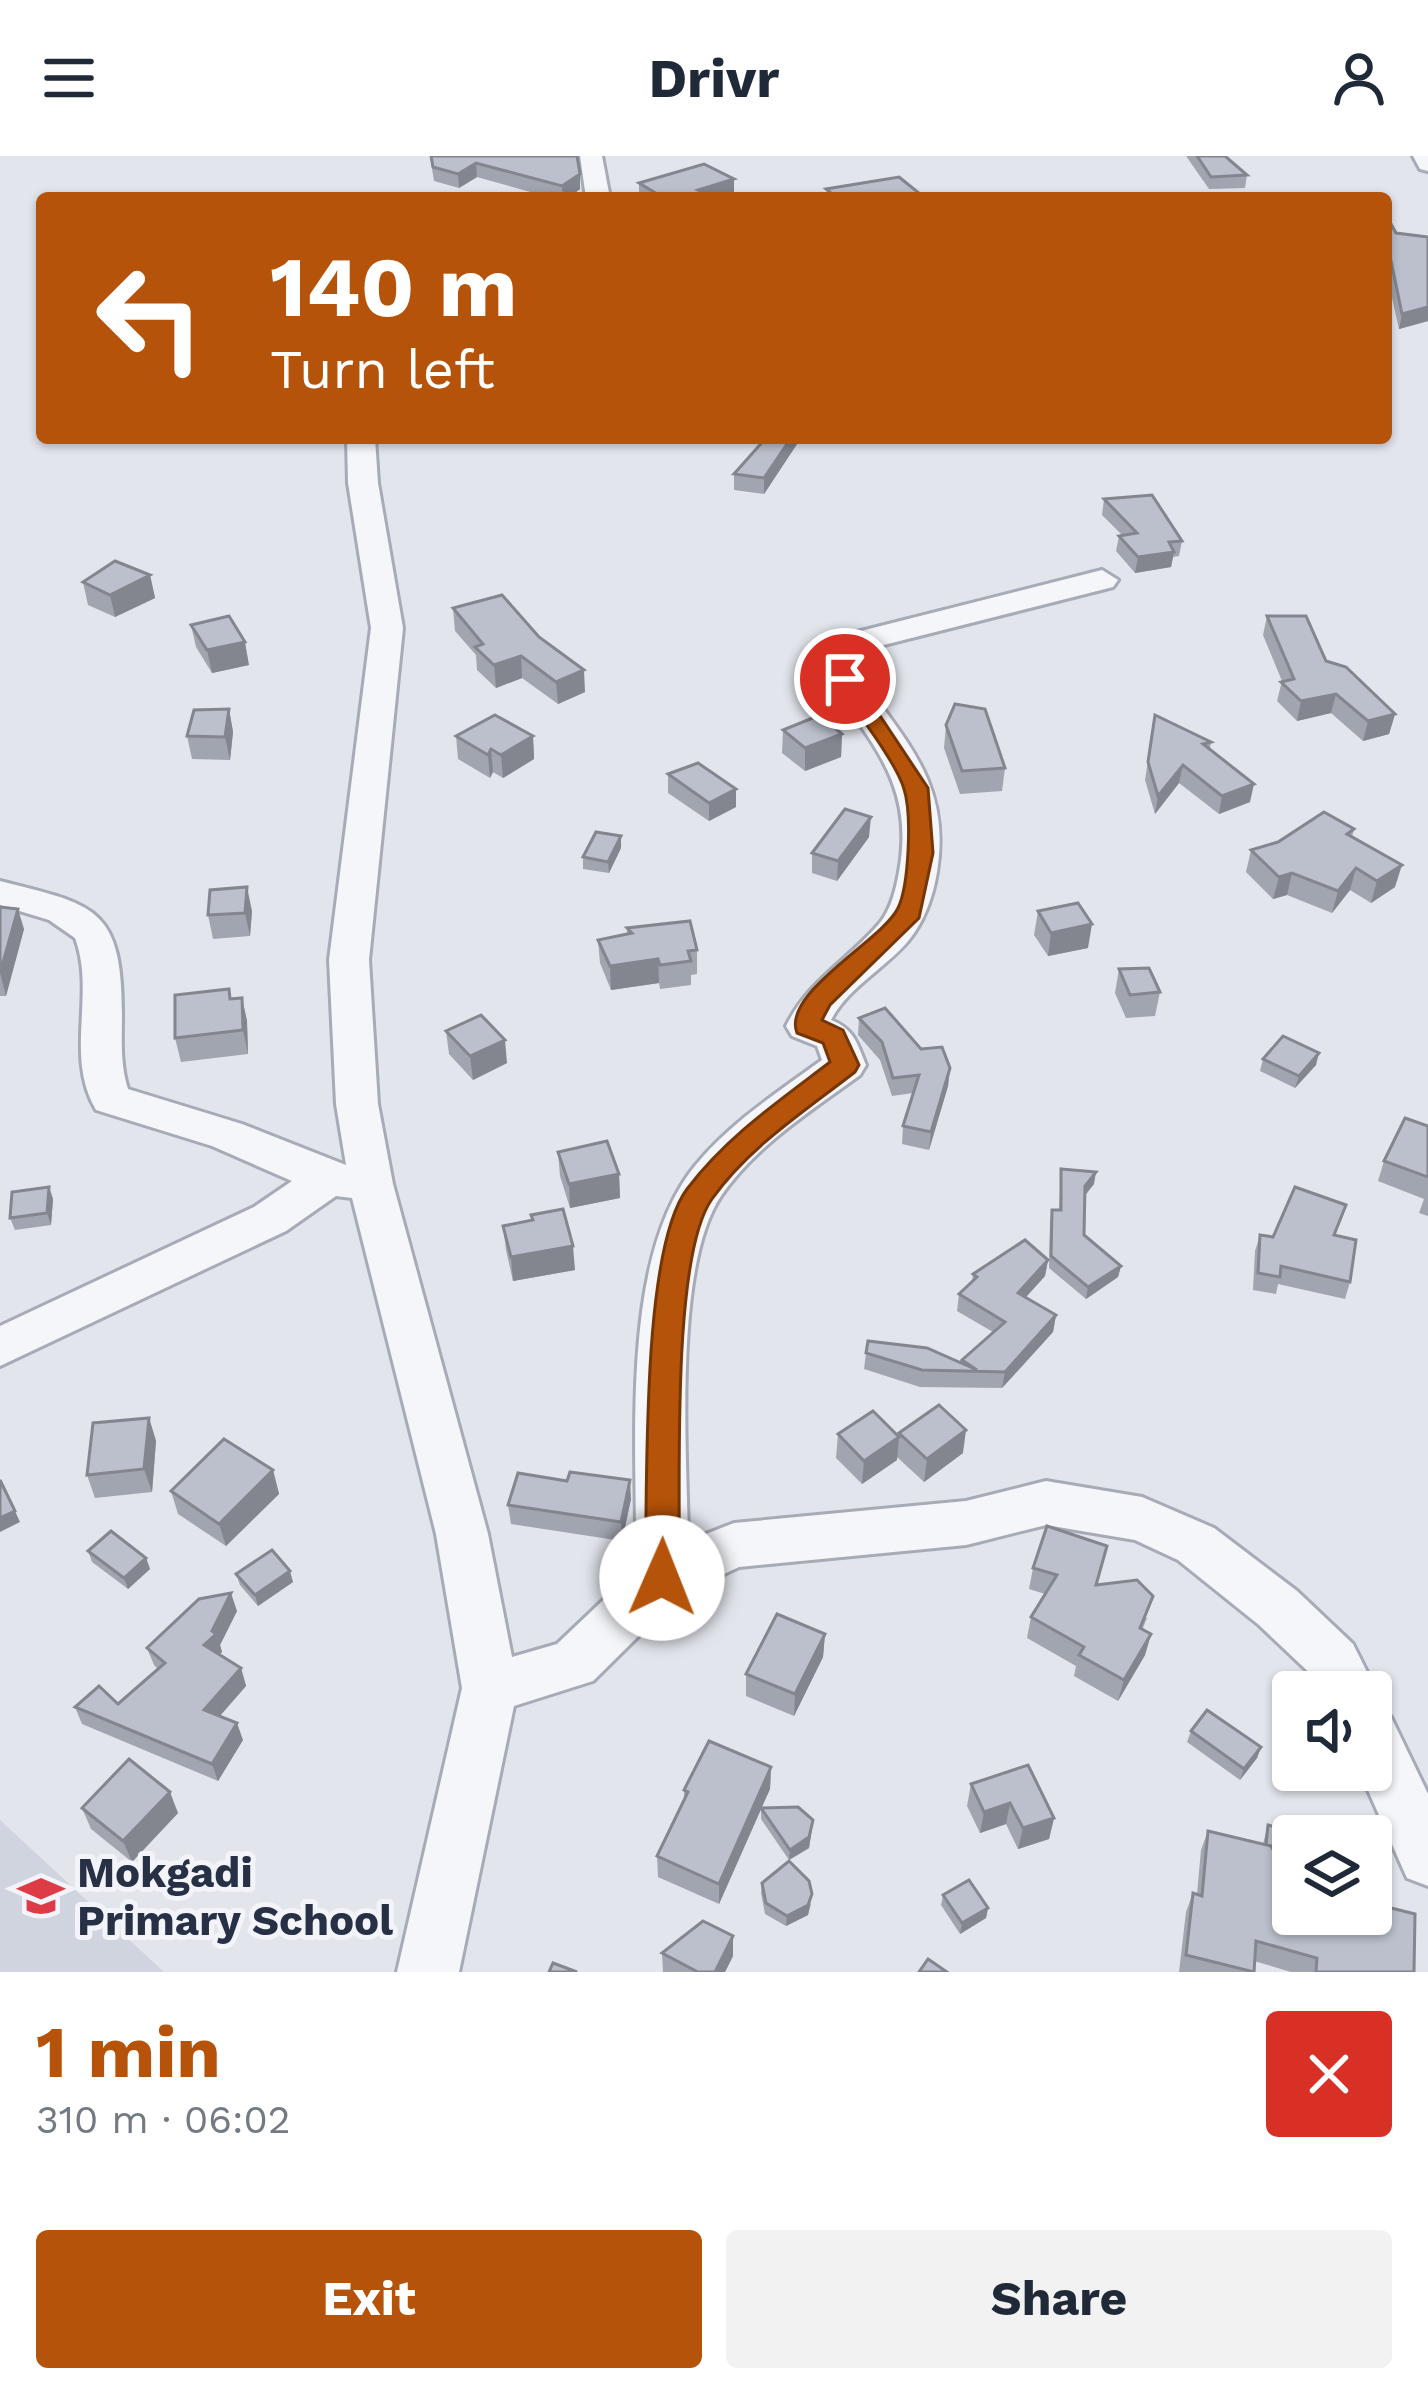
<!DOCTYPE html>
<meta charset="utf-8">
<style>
body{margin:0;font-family:"Work Sans",sans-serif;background:#f2f2f3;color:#1f2937;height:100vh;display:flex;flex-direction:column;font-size:45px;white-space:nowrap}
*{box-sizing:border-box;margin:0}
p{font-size:39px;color:#747a83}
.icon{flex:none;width:66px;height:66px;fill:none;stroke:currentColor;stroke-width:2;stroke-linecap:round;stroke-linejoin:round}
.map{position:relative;height:1816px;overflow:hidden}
.details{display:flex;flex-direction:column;background:#fff;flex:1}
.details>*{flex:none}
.banner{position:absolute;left:36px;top:36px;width:1356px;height:252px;border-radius:12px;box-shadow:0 3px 9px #0004;background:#b45309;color:#fff;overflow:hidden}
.tools{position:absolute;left:1272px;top:1515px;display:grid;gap:24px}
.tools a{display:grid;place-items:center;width:120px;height:120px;border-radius:12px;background:#fff;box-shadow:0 3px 9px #0004;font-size:60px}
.pin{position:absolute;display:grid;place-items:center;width:102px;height:102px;color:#fff;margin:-51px;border:6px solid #fff;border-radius:50%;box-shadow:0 3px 12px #0007}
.me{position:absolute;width:132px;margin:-66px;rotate:1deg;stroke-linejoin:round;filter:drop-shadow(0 0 9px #0008)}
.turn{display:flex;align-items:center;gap:42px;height:252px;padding:0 36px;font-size:54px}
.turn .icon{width:156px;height:156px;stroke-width:2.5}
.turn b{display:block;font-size:84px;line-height:102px}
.round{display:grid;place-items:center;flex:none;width:126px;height:126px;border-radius:12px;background:#f2f2f3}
.summary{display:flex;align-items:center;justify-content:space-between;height:204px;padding:0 36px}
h1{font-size:72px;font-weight:700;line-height:90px;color:#b45309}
.cta{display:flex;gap:24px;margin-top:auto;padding:24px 36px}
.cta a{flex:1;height:138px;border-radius:12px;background:#b45309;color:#fff;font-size:48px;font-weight:700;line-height:138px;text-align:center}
.cta a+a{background:#f2f2f3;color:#1f2937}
header{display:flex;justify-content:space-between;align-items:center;height:156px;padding:0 36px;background:#fff;font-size:54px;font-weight:700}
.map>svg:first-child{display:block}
.built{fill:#d0d4de}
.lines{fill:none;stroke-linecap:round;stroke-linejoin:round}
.minor-casing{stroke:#a6abb7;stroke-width:6}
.minor{fill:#f5f6f9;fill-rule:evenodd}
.wall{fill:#a1a5af}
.shaded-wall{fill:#83868f}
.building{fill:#bbc0cc;stroke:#83868f;stroke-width:3}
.route{fill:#b45309;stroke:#753606;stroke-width:3}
.labels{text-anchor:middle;stroke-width:10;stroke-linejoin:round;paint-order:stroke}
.near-poi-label{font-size:42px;font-weight:bold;fill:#283046;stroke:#f2f4f9;text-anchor:start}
</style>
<header><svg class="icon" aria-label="menu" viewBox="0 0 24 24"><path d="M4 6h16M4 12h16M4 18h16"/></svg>Drivr<svg class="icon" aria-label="person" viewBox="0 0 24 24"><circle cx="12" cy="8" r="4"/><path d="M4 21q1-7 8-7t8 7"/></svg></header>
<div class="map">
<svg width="1428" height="1816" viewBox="0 0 1428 1816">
<rect width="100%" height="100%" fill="#e2e5ec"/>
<polygon class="built" points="0,1664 164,1816 0,1816"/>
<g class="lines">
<g class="minor-casing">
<g id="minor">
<polygon points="580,0 602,0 610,42 586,42"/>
<polygon points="1413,0 1428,0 1428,15 1420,13"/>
<path d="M347,282H375L378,327L403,472L369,804L378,948L393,1028L488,1378L512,1501L557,1488L636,1413C638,1297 618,1104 695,1010C730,967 778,936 822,904L817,890L792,880L786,870C809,824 847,805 879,768C891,754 896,733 899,716C915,630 873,589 828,523L845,479L1102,414L1118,424L1113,431L872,492L862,523C908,588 951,630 937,716C933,740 925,764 909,784C885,813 849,830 831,864C854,873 857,887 866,909L860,919C812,954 755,990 721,1040C673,1111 687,1298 688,1385L734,1367L966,1345L1046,1325L1142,1341L1214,1372L1297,1435L1353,1488L1377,1536L1371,1548V1536H1321L1315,1522L1259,1469L1178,1404L1135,1384L1046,1369L966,1389L739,1411L681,1438L593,1525L514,1550L459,1816H397L462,1532L436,1378L352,1042L336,1040L286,1075L0,1210V1170L254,1051L292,1025L212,990L96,954C64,900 96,838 75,782L49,764L0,749V725C95,749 122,751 122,858C122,883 120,908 128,933L242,968L346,1009L336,948L329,804L371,472L348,327Z"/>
<polygon points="1371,1553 1391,1561 1428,1638 1428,1730 1407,1722 1359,1614 1371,1614"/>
</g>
</g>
<use href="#minor" class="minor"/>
</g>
<g class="wall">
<polygon points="430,0 580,18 580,33 568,42 552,42 477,21 459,32 434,25"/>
<polygon points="1186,0 1225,0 1247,19 1245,32 1209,33"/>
<polygon points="734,23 734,39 725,42 639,42 639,27"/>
<polygon points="1386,69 1396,77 1428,81 1428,165 1399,173 1386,115"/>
<polygon points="766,282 801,282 764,338 734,334 734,318"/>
<polygon points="1104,343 1182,385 1179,400 1173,401 1171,411 1135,417 1116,395 1119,380 1122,379 1102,359"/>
<polygon points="150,419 155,442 115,461 88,449 83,426"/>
<polygon points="453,452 585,536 558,548 522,522 496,532 477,514 476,499 455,475"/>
<polygon points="1267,460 1395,558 1389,578 1363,585 1331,557 1297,565 1277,545 1282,525 1263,479"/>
<polygon points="191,469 249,509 212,517 196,491"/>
<polygon points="229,553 233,576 230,604 192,603 187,580"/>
<polygon points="1155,559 1211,586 1210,593 1250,646 1219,658 1179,627 1155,658 1145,624"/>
<polygon points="946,569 1005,612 1002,635 960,638 944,592"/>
<polygon points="783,574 842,578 841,601 805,615 782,597"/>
<polygon points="456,580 533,580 534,603 503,622 493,616 490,622 458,603"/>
<polygon points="668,618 736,633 736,651 709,665 668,637"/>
<polygon points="1354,673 1352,681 1395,731 1371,747 1350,734 1332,757 1287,739 1273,743 1246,716 1251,694"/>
<polygon points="621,680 621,692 609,717 583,713 583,701"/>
<polygon points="869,681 837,725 812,717 812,697"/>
<polygon points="0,751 24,773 6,840 0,840"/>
<polygon points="252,755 250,780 213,783 208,759"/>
<polygon points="1038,755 1088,792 1048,800 1034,779"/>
<polygon points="627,772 697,794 697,818 691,819 691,829 660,833 659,827 611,834 600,807 598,784 627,778"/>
<polygon points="1119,813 1160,836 1155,860 1126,862 1115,837"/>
<polygon points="242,842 247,865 248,898 181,906 175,882 231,843"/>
<polygon points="859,862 921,893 950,912 948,930 929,994 902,988 903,970 913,937 892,940 880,904 858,879"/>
<polygon points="446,875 507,907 473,924 449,898"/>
<polygon points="1263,903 1316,909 1295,932 1260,915"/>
<polygon points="1428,970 1428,1060 1419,1057 1424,1043 1378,1025 1384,1005"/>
<polygon points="558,996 619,1018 620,1042 570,1052 560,1020"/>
<polygon points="1061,1013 1094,1028 1085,1040 1084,1079 1121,1110 1118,1121 1086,1143 1049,1112 1050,1066 1052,1054 1059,1054"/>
<polygon points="49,1031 53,1043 51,1069 15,1074 10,1062"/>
<polygon points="1346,1049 1335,1079 1350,1126 1345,1143 1278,1128 1276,1138 1253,1134 1255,1095 1260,1079 1273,1081"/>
<polygon points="503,1070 575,1114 513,1125 506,1094"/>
<polygon points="1048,1104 1045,1120 1026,1141 1056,1159 1053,1176 1002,1232 920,1231 864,1213 866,1197 962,1207 962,1204 993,1176 957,1155 959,1138 972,1126 973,1118"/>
<polygon points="149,1262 156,1285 152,1336 95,1342 87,1319"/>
<polygon points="899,1277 963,1297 924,1326 897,1301 897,1304 862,1328 836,1302 838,1278 899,1281"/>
<polygon points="273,1314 279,1338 226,1390 178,1358 171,1335"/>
<polygon points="631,1343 622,1385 511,1368 508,1349"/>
<polygon points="88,1395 146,1402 150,1413 128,1433 92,1406"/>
<polygon points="1033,1412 1097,1429 1147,1462 1142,1474 1151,1478 1145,1499 1118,1545 1074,1520 1076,1510 1027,1482 1031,1461 1045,1438 1029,1433"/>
<polygon points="236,1418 293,1426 258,1450 240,1429"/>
<polygon points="237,1455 220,1489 222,1496 219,1499 241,1512 246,1530 220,1560 243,1584 218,1625 82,1568 75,1551 118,1548 158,1513 154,1509 147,1492"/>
<polygon points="825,1478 823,1501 794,1560 746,1540 746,1518"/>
<polygon points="1191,1575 1261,1591 1257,1602 1240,1624 1187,1586"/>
<polygon points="771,1611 770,1633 761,1652 812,1674 809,1692 789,1704 761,1663 761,1653 719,1748 658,1721 657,1700 684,1645 684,1634"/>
<polygon points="971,1628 1054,1662 1049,1683 1018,1693 1006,1668 980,1677 967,1650"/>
<polygon points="82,1652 178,1657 132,1706 91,1673"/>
<polygon points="1268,1669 1293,1680 1293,1717 1286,1715 1293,1758 1337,1767 1338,1758 1371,1758 1414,1816 1291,1816 1254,1805 1254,1816 1179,1816 1186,1756 1193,1737 1197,1738 1201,1694 1208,1675 1263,1688"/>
<polygon points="762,1727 811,1748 808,1759 786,1770 765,1758 761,1737"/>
<polygon points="943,1739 988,1752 986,1762 960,1778 941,1749"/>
<polygon points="733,1780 733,1800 725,1816 663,1816 662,1797"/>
</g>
<g class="shaded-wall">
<polygon points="476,7 477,21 459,32 458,18"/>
<polygon points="580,18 580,33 568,42 563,42 562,30"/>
<polygon points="734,23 734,39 725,42 698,42 698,34"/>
<polygon points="1428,151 1428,165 1399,173 1402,158"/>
<polygon points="791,282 801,282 764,338 764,322"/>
<polygon points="1174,396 1171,411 1135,417 1138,401"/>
<polygon points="150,419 155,442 115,461 110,439"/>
<polygon points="245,486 249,509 212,517 207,494"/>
<polygon points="521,500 522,522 496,532 494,509"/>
<polygon points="584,514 585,536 558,548 556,526"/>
<polygon points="1336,538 1331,557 1297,565 1301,545"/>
<polygon points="229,553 233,576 230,604 225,581"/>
<polygon points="1395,558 1389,578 1363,585 1368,565"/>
<polygon points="842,578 841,601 805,615 805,592"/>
<polygon points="533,580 534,603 503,622 501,599"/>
<polygon points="491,593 493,616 490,622 488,599"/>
<polygon points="1183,609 1179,627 1155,658 1158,640"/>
<polygon points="1254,628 1250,646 1219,658 1222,640"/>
<polygon points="736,633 736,651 709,665 709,647"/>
<polygon points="871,661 869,681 837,725 838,705"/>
<polygon points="621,680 621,692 609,717 608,706"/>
<polygon points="1402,709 1395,731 1371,747 1377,725"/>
<polygon points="1356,712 1350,734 1332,757 1338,735"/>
<polygon points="1292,717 1287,739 1273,743 1279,721"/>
<polygon points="247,731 252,755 250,780 245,757"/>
<polygon points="18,753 24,773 6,840 0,817"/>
<polygon points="1092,768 1088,792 1048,800 1051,777"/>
<polygon points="658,803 659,827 611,834 610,810"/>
<polygon points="242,842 247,865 248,898 243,874"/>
<polygon points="505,884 507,907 473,924 470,900"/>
<polygon points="1319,897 1316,909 1295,932 1299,920"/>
<polygon points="950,912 948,930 929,994 931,976"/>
<polygon points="1096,1016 1094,1028 1082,1042 1085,1030"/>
<polygon points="619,1018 620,1042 570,1052 569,1028"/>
<polygon points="49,1031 53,1043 51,1069 47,1057"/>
<polygon points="573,1090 575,1114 513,1125 511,1101"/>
<polygon points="1048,1104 1045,1120 1015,1153 1018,1137"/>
<polygon points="1121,1110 1118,1121 1086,1143 1088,1131"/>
<polygon points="1056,1159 1053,1176 1002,1232 1005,1216"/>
<polygon points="149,1262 156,1285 152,1336 144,1313"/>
<polygon points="966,1274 963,1297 924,1326 927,1303"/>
<polygon points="899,1281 897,1304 862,1328 864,1305"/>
<polygon points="273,1314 279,1338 226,1390 219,1368"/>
<polygon points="630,1324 631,1343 622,1385 621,1366"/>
<polygon points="15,1355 20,1366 0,1376 0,1362"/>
<polygon points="146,1402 150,1413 128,1433 124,1422"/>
<polygon points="290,1415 293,1426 258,1450 255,1439"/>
<polygon points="231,1437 237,1455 220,1489 222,1496 210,1507 204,1489"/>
<polygon points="825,1478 823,1501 794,1560 795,1538"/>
<polygon points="1151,1478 1145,1499 1118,1545 1124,1524"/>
<polygon points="241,1512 246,1530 210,1571 204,1554"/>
<polygon points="237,1567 243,1584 218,1625 212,1608"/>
<polygon points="1261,1591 1257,1602 1240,1624 1244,1613"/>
<polygon points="771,1611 770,1633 719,1748 719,1728"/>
<polygon points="170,1636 178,1657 132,1706 123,1685"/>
<polygon points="1010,1647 1006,1668 980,1677 984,1656"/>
<polygon points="1054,1662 1049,1683 1018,1693 1023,1672"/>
<polygon points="813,1664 809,1692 789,1704 790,1694"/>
<polygon points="812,1738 808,1759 786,1770 787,1760"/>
<polygon points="988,1752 986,1762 960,1778 962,1767"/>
<polygon points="733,1780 733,1800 725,1816 715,1816"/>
</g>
<g class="building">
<polygon points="431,0 577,0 580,18 562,30 476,7 458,18 433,11"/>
<polygon points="1197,0 1225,0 1247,19 1211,21"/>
<polygon points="704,8 734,23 698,34 711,40 703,42 664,42 639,27"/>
<polygon points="899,21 925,42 837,42 826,33"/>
<polygon points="1391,68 1396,77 1428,81 1428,151 1402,158 1390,100 1386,100 1386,69"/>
<polygon points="766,282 791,282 764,322 734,318"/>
<polygon points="1152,339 1182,385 1169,386 1174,396 1138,401 1119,380 1137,377 1104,343"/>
<polygon points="115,405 150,419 110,439 83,426"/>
<polygon points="502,439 539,481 584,514 556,526 521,500 494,509 475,491 483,488 453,452"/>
<polygon points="229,460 245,486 207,494 191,469"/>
<polygon points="1267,460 1306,460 1326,505 1346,511 1395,558 1368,565 1336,538 1301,545 1281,526 1294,523"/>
<polygon points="955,548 985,553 1005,612 962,615 946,569"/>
<polygon points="229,553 225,581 187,580 194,554"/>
<polygon points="495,559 533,580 501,599 491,593 488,599 456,580"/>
<polygon points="820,559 842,578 805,592 783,574"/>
<polygon points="1155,559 1211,586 1203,588 1254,628 1222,640 1183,609 1158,640 1148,606"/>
<polygon points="698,607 736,633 709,647 668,618"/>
<polygon points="845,653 871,661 838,705 812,697"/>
<polygon points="1324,656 1354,673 1347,678 1402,709 1377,725 1356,712 1338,735 1292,717 1279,721 1251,694 1278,686"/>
<polygon points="596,676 621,680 608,706 583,701"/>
<polygon points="247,731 245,757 208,759 210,734"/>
<polygon points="1078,747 1092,768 1051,777 1038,755"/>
<polygon points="0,751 18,753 0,817"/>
<polygon points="690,765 697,794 688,795 691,805 660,809 658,803 610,810 598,784 632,777 627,772"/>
<polygon points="1149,812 1160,836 1130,839 1119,813"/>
<polygon points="229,833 230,843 242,842 243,874 175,882 175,839"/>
<polygon points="885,852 921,893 942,891 950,912 931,976 903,970 919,919 893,922 882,886 859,862"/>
<polygon points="481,859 505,884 470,900 446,875"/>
<polygon points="1283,880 1319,897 1299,920 1263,903"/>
<polygon points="1405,962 1428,970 1428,1021 1384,1005"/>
<polygon points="607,985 619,1018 569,1028 558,996"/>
<polygon points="1061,1013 1096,1016 1085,1030 1084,1079 1121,1110 1088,1131 1051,1100 1052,1054 1061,1054"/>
<polygon points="49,1031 47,1057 10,1062 12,1036"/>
<polygon points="1295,1031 1346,1049 1334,1079 1356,1084 1350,1126 1281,1110 1280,1121 1258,1117 1260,1079 1273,1081"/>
<polygon points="563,1053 573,1090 511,1101 503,1070 533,1064 531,1059"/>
<polygon points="1025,1084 1048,1104 1018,1137 1056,1159 1005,1216 922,1214 866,1197 868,1185 927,1192 977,1214 962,1204 1005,1166 959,1138 977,1121 973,1118"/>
<polygon points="939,1249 966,1274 927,1303 899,1277"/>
<polygon points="873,1255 899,1281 864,1305 838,1278"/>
<polygon points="149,1262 144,1313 87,1319 93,1267"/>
<polygon points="224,1283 273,1314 219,1368 171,1335"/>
<polygon points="570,1316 630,1324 621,1366 508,1349 518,1317 567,1325"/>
<polygon points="0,1324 15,1355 0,1362"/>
<polygon points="1047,1370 1107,1390 1096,1429 1137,1424 1153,1440 1140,1472 1151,1478 1124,1524 1079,1499 1084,1491 1031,1461 1057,1419 1033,1412"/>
<polygon points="111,1375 146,1402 124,1422 88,1395"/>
<polygon points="272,1394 290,1415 255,1439 236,1418"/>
<polygon points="231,1437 212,1475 216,1478 204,1489 241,1512 204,1554 237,1567 212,1608 75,1551 99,1530 118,1548 165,1507 147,1492 199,1443"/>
<polygon points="777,1458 825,1478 795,1538 746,1518"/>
<polygon points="1207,1554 1261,1591 1244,1613 1191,1575"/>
<polygon points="709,1585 771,1611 719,1728 657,1700 688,1636 684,1634"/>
<polygon points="129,1603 170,1636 123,1685 82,1652"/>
<polygon points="1028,1609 1054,1662 1023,1672 1010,1647 984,1656 971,1628"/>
<polygon points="798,1651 813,1664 809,1681 790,1694 761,1652"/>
<polygon points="1268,1669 1301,1677 1300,1680 1293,1680 1293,1705 1277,1701 1271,1690 1266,1689"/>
<polygon points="1208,1675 1271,1690 1293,1727 1293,1758 1307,1758 1345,1769 1345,1758 1371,1758 1371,1747 1415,1758 1414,1816 1316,1816 1317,1802 1256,1785 1254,1816 1186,1799 1193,1737 1202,1740"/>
<polygon points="789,1705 809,1725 812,1738 808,1749 787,1760 766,1747 762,1727"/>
<polygon points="969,1724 988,1752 962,1767 943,1739"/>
<polygon points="703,1765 733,1780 715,1816 698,1816 662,1797"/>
<polygon points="928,1803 947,1816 919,1816"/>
<polygon points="553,1807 577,1816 549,1816"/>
</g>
<path class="route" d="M845,517L853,519L928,632L933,697L919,762L830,849L822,864L843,874L859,909L855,916C805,955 749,991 712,1043C670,1102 681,1341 679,1422L674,1433L662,1437L650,1433L645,1422C648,1337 640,1096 687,1033C726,981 779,945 830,906L823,887L797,877C781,837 883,784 898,752C909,729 912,658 904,633C896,605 852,550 834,523Z"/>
<defs>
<g id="school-bare" transform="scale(3.6)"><path d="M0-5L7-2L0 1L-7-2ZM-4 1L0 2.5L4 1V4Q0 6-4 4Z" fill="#dd3b46" stroke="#f2f4f9" stroke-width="2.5" paint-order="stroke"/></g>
</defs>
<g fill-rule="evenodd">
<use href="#school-bare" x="41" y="1740"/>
</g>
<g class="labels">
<g class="near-poi-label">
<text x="77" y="1731">Mokgadi<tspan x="77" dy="48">Primary School</tspan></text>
</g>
</g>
</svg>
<div class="tools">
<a><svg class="icon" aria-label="sound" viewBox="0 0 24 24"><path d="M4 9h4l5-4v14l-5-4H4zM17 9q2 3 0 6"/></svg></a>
<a><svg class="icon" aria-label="layers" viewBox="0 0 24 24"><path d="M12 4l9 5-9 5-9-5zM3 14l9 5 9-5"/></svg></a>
</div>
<div class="pin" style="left:845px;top:523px;background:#d93025"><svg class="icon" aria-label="arrive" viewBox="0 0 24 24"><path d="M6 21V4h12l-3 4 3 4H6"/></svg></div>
<svg class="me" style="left:662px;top:1422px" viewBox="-20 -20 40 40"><circle r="19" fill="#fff"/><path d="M0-13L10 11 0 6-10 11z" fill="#b45309"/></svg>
<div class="banner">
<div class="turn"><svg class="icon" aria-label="left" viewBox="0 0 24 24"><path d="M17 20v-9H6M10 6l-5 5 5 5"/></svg><div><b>140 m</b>Turn left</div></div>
</div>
</div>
<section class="details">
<div class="summary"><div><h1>1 min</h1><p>310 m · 06:02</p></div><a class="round" style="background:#d93025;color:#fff"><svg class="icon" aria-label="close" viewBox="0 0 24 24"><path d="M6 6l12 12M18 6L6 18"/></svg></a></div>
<div class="cta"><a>Exit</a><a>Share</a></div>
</section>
